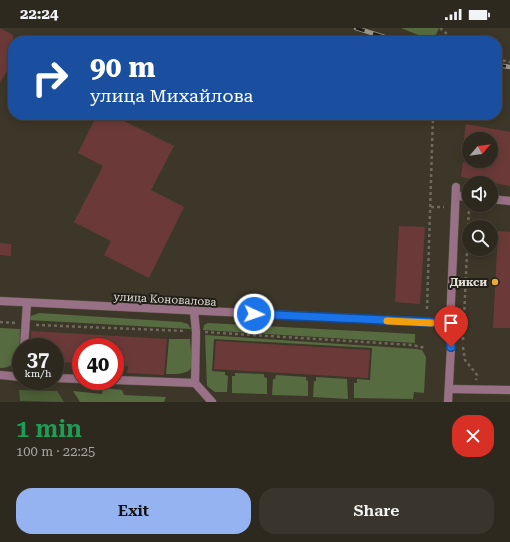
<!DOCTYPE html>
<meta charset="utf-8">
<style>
body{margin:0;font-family:"Roboto Serif",serif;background:#3a352c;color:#f1f3f6;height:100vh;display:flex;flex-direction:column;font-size:15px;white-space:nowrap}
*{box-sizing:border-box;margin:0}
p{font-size:13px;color:#a7a6a4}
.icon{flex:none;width:22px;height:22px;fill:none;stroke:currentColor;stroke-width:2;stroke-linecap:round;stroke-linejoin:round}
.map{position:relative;height:374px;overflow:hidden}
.sheet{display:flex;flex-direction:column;background:#2e291f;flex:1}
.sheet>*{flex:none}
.guide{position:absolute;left:8px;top:8px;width:494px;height:84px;border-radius:16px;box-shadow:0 2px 10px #0003,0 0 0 1px #49453d;background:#1a4fa0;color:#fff;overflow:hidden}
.needle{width:26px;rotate:62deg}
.tools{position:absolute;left:462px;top:104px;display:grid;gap:8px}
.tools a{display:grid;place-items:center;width:36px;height:36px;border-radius:50%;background:#2e291f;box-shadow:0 2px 10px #0003,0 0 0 1px #49453d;font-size:20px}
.speed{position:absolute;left:12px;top:310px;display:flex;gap:8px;font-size:20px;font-weight:700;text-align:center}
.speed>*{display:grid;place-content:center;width:52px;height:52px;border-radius:50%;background:#2e291f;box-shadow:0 2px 10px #0003,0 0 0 1px #49453d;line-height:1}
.speed small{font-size:10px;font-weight:400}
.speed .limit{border:6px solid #d22;background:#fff;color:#111}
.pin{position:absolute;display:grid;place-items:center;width:34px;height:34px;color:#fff;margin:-41px -17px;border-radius:50% 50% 50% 0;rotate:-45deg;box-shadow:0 0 4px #0007}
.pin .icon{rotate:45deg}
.me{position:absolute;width:44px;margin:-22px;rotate:93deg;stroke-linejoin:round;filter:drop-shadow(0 0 3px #0008)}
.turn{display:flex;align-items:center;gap:14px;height:84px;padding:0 16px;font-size:18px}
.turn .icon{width:52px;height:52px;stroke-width:2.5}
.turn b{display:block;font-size:28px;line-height:34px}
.round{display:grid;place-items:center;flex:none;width:42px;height:42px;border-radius:16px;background:#3a352c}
.head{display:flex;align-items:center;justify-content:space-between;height:68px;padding:0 16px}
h1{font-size:24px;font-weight:600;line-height:30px;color:#1e9e55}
.action{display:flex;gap:8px;margin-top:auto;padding:8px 16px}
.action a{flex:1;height:46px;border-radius:16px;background:#95b2f1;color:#111;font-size:16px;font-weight:600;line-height:46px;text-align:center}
.action a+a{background:#3a352c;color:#f1f3f6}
.status{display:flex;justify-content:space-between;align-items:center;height:28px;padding:0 20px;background:#2e291f;direction:ltr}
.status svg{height:11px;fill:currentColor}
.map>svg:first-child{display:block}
.green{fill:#4b5e35}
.forest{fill:#576b40}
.building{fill:#6b3a38}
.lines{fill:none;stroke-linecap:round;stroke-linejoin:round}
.service-casing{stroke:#5b5548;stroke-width:9}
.minor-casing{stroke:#5b5548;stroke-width:9}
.tertiary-casing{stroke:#5b5548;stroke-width:9}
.path{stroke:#6f695d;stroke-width:2.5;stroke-dasharray:3 3;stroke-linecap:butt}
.service{stroke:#997186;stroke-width:8}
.minor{stroke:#997186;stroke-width:8}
.tertiary{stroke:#997186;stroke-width:8}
.rail-casing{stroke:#9c978c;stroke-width:4.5}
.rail{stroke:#221f19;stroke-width:3;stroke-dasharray:9;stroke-linecap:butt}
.route-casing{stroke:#114b97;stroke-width:10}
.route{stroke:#1a73e8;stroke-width:7}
.slow{stroke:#f59e0b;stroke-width:7}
.poi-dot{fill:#eca93a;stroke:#221f19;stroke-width:1.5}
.labels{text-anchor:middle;stroke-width:4;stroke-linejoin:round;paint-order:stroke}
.poi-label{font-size:11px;font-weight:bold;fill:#e2ded6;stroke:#221f19;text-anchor:end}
.street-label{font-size:11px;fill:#e2ded6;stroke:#221f19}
</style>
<div class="status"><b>22:24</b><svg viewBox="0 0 49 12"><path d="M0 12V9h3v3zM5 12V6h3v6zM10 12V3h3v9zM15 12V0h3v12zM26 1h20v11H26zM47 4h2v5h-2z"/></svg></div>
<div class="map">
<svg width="510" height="374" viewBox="0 0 510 374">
<rect width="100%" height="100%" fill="#3d3729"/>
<polygon class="green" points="19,362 57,363 64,374 20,373"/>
<g class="forest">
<polygon points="401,0 439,0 433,13"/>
<polygon points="39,285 181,294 188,296 191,301 28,292 31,288"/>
<polygon points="208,295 415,306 415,315 203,302 204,297"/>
<path d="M0,300L20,301C19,318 23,340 0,340Z"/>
<polygon points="205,307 417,321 422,322 426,329 424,365 414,364 413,371 354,370 354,355 357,355 357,351 370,352 372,320 214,311 212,343 225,344 225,347 228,348 227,364 215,364 207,358"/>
<path d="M169,311H190C192,339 199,347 166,346Z"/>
<polygon points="235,345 264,346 264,349 267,350 267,366 232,365 232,348 235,348"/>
<polygon points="276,347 306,349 306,352 308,353 308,368 272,367 273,351 275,351"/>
<polygon points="316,349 347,351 348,371 313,369 314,353 316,353"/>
<polygon points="103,360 122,362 124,367 166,369 164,374 80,374 73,363 102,366"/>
</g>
<g class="building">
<polygon points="0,0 13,7 13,34 0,54"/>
<polygon points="97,87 112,87 174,118 151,162 184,179 149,250 104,227 111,213 74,194 103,138 78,125"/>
<polygon points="466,96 510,104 510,158 461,149 463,134 491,139 491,111 464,111"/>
<polygon points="399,198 425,199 420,276 395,274"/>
<polygon points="498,203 510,204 510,300 493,300"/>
<polygon points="0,215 11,216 11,228 0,227"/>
<polygon points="31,303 167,311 164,347 127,345 128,338 115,337 115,319 81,319 81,335 55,334 55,319 30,319"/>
<polygon points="216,313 370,322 368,350 214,341"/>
</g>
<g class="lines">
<g class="service-casing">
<g id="service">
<polyline points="456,168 469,169"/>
<polyline points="491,171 510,173"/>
<polyline points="24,319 27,275"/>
<polyline points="0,347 21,349"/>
<polyline points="55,350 81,351"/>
<polyline points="115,352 195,355 196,304 194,283"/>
<polyline points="195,355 212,374"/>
</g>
</g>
<g class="minor-casing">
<g id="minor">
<polyline points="450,295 456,159"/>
<polyline points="449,361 510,362"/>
</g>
</g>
<g class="tertiary-casing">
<polyline id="tertiary" points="0,273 450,295 451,319 448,374"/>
</g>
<g class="path">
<polyline points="440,0 455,13"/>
<polyline points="497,31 510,34"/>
<polyline points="431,179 444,179"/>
<polyline points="427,281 433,87"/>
<polyline points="0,294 15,295"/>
<polyline points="36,297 186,303"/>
<polyline points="205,304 412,317 426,320"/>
<polyline points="463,312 469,180"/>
<polyline points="463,319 465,332 477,347 476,352"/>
</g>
<use href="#service" class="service"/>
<use href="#minor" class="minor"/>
<use href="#tertiary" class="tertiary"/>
<g class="rail-casing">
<g id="rail">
<polyline points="356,0 397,13"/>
<polyline points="497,37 510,39"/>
</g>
</g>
<use href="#rail" class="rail"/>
</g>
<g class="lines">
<g class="route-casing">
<polyline id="route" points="254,286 450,295 451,319"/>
</g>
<use href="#route" class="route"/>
<polyline class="slow" points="387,293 431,295"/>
</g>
<circle class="poi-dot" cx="495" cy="254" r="4"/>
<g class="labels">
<g class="poi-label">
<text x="487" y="258">Дикси</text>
</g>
<g class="street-label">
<text transform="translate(165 271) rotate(3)" y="4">улица Коновалова</text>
</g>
</g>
</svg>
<div class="tools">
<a><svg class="needle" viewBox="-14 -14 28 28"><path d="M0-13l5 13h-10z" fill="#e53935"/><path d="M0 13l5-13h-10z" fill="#a7a6a4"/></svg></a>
<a><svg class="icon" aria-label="sound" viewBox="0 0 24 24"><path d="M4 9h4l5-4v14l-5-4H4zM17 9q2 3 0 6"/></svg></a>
<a><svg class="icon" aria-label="search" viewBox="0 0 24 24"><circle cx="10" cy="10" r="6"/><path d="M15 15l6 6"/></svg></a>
</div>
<div class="speed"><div>37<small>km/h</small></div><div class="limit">40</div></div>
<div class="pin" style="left:451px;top:319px;background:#d93025"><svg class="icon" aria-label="arrive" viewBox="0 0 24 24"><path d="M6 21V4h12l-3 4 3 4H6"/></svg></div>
<svg class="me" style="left:254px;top:286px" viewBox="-20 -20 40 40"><circle r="17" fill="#1a73e8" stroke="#fff" stroke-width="3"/><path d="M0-11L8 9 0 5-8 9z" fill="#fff"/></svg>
<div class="guide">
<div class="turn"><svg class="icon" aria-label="right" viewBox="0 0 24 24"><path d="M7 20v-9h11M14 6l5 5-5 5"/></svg><div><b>90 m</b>улица Михайлова</div></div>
</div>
</div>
<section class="sheet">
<div class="head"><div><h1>1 min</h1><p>100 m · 22:25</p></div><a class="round" style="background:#d93025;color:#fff"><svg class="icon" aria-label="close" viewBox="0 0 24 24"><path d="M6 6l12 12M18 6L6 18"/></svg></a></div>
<div class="action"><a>Exit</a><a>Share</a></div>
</section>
